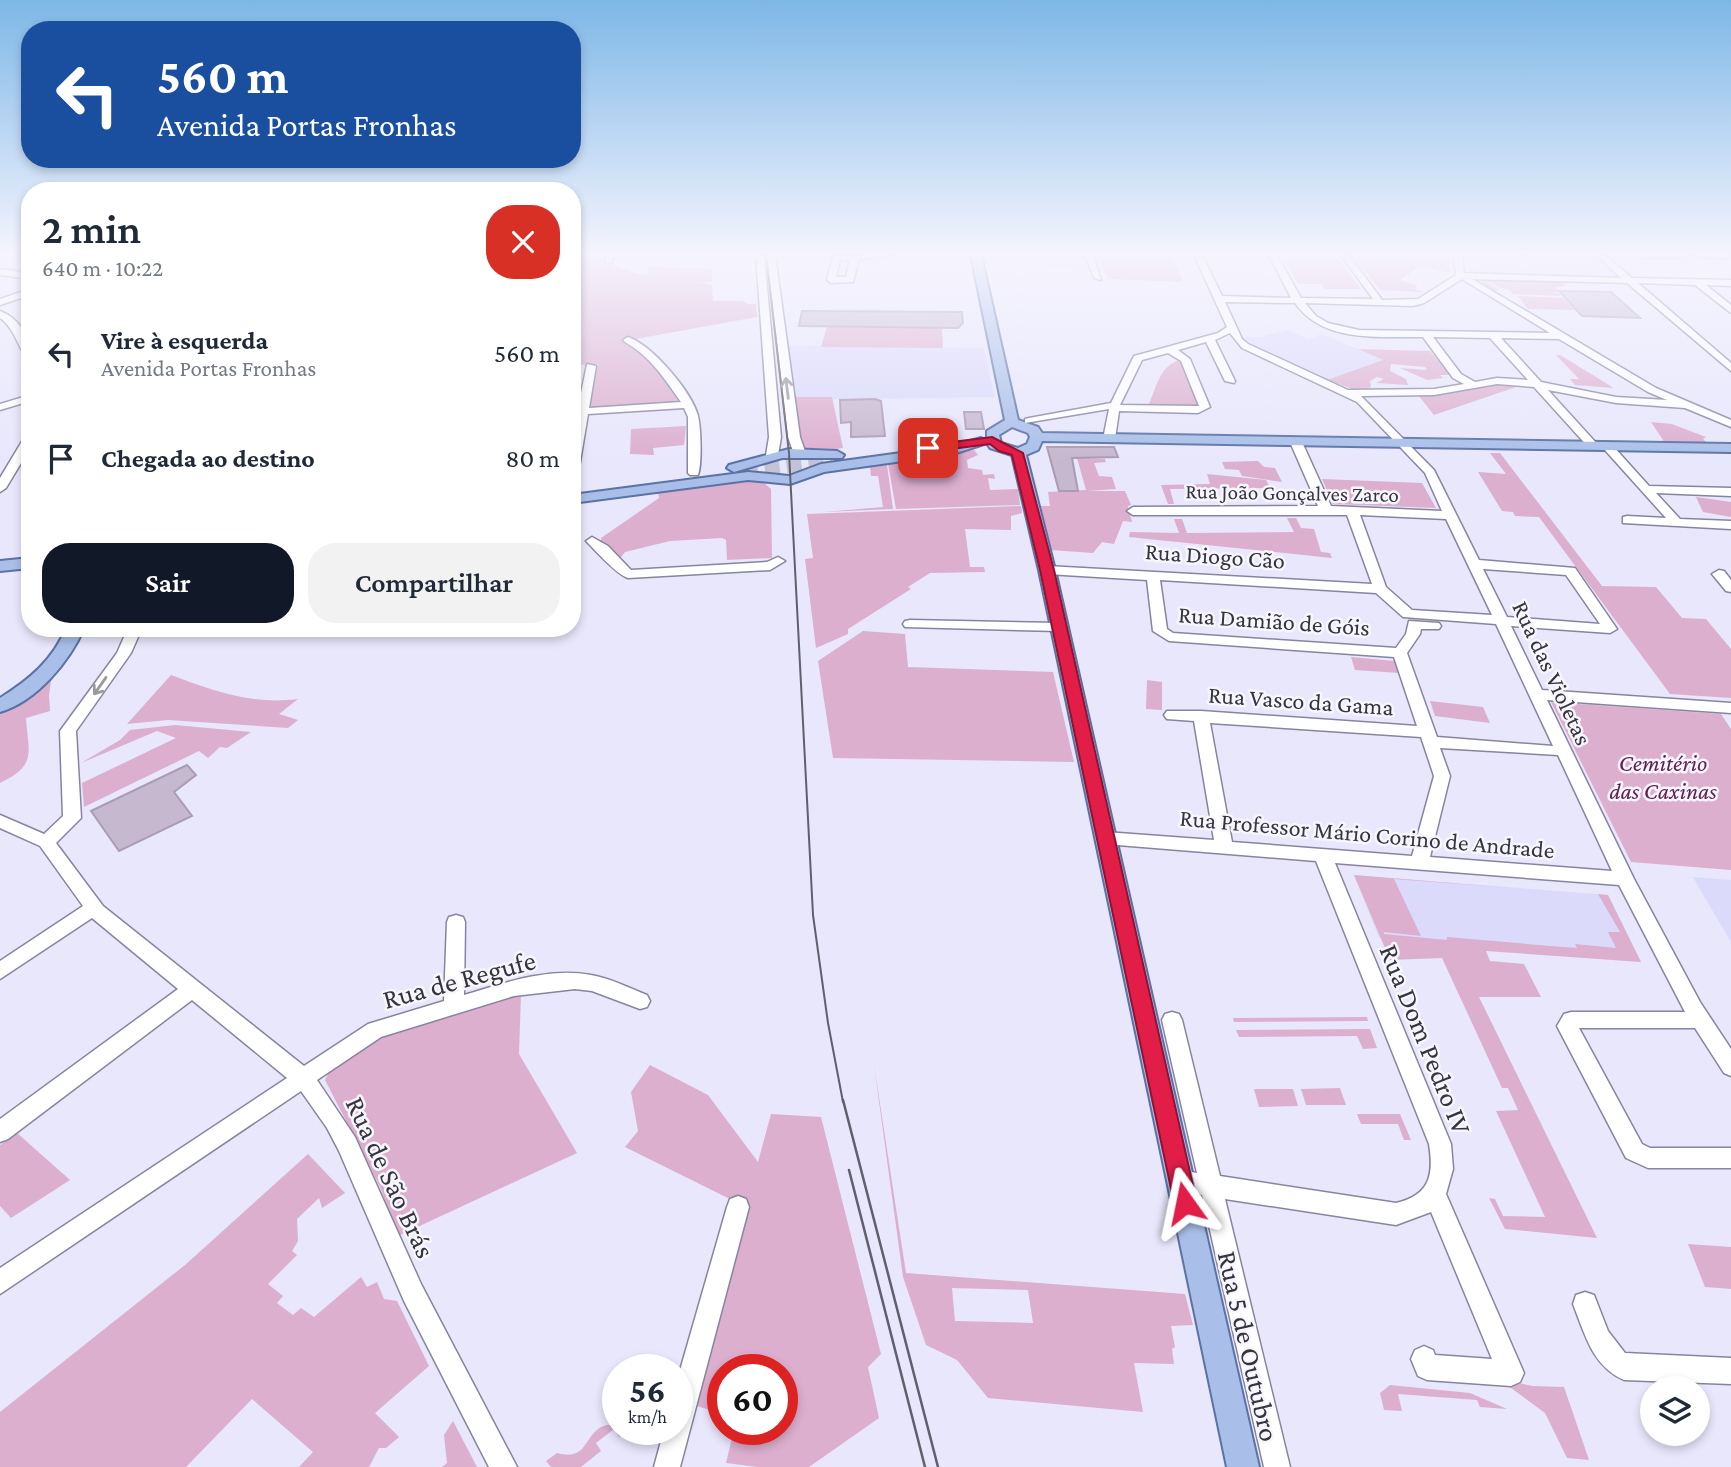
<!DOCTYPE html>
<html lang="pt">
<meta charset="utf-8">
<style>
body{margin:0;font-family:"Crimson Pro",serif;background:#f2f2f3;color:#1f2937;height:100vh;display:flex;flex-direction:column;font-size:26px;white-space:nowrap}
*{box-sizing:border-box;margin:0}
p{font-size:23px;color:#747a83}
.icon{flex:none;width:38px;height:38px;fill:none;stroke:currentColor;stroke-width:2;stroke-linecap:round;stroke-linejoin:round}
.map{position:relative;flex:1;overflow:hidden}
.side{position:absolute;left:21px;top:182px;width:560px;height:455px;display:flex;flex-direction:column;background:#fff;border-radius:28px;box-shadow:0 4px 10px #0003}
.side>*{flex:none}
.guide{position:absolute;left:21px;top:21px;width:560px;height:147px;border-radius:28px;box-shadow:0 4px 10px #0003;background:#1a4fa0;color:#fff;overflow:hidden}
.buttons{position:absolute;left:1640px;top:1376px;display:grid;gap:14px}
.buttons a{display:grid;place-items:center;width:70px;height:70px;border-radius:50%;background:#fff;box-shadow:0 4px 10px #0003;font-size:35px}
.speed{position:absolute;left:602px;top:1354px;display:flex;gap:14px;font-size:35px;font-weight:700;text-align:center}
.speed>*{display:grid;place-content:center;width:91px;height:91px;border-radius:50%;background:#fff;box-shadow:0 4px 10px #0003;line-height:1}
.speed small{font-size:18px;font-weight:400}
.speed .limit{border:10px solid #d22;background:#fff;color:#111}
.pin{position:absolute;display:grid;place-items:center;width:60px;height:60px;color:#fff;margin:-30px;border-radius:14px;box-shadow:0 4px 10px #0006}
.me{position:absolute;width:77px;margin:-38px;rotate:348deg;stroke-linejoin:round;filter:drop-shadow(0 0 5px #0008)}
.turn{display:flex;align-items:center;gap:24px;height:147px;padding:0 21px;font-size:32px}
.turn .icon{width:91px;height:91px;stroke-width:2.5}
.turn b{display:block;font-size:49px;line-height:60px}
.round{display:grid;place-items:center;flex:none;width:74px;height:74px;border-radius:28px;background:#f2f2f3}
.overview{display:flex;align-items:center;justify-content:space-between;height:119px;padding:0 21px}
h1{font-size:42px;font-weight:600;line-height:52px}
.primary-button{display:flex;gap:14px;margin-top:auto;padding:14px 21px}
.primary-button a{flex:1;height:80px;border-radius:28px;background:#111827;color:#fff;font-size:28px;font-weight:600;line-height:80px;text-align:center}
.primary-button a+a{background:#f2f2f3;color:#1f2937}
ul{padding:0;list-style:none}
li{display:flex;align-items:center;gap:21px;height:105px;padding:0 21px}
li div{flex:1}
li b{display:block;font-size:26px}
li em{font-style:normal}
.map>svg:first-child{display:block}
.built{fill:#dbdafb}
.green{fill:#dcafcf;fill-rule:evenodd}
.lines{fill:none;stroke-linecap:round;stroke-linejoin:round}
.stream{stroke:#7dbce4;stroke-width:2}
.building{fill:#c6b8cf;stroke:#aa9cb2;stroke-width:2}
.major-tunnel{stroke:#c4c3d6;stroke-width:15;stroke-dasharray:15 7;stroke-linecap:butt}
.minor-casing{stroke:#86859d;stroke-width:3}
.major-casing{stroke:#5b72a4;stroke-width:4}
.minor{fill:#fff;fill-rule:evenodd}
.major{fill:#a9bfe9;fill-rule:evenodd}
.tram-far1{stroke:#605f6c;stroke-width:2}
.tram{stroke:#605f6c;stroke-width:2.5}
.oneway{stroke:#9a9a9f}
.route{fill:#e11d48;stroke:#92132f;stroke-width:2}
.labels{text-anchor:middle;stroke-width:5;stroke-linejoin:round;paint-order:stroke}
.far-street-label{font-size:21px;fill:#35343f;stroke:#f6f6fc}
.street-label{font-size:24px;fill:#35343f;stroke:#f6f6fc}
.park-label{font-size:24px;font-style:italic;fill:#622054;stroke:#f6f6fc}
.near-street-label{font-size:28px;fill:#35343f;stroke:#f6f6fc}
</style>
<div class="map">
<svg width="1731" height="1467" viewBox="0 0 1731 1467">
<rect width="100%" height="100%" fill="#e8e7fc"/>
<g class="built">
<polygon points="980,255 1079,255 1086,270 982,263"/>
<polygon points="1463,255 1594,255 1618,276 1480,275 1465,269"/>
<polygon points="1288,330 1309,339 1322,334 1384,360 1327,380 1257,349 1244,337 1260,337"/>
<polygon points="788,346 984,348 995,397 795,400"/>
<polygon points="1354,875 1608,895 1641,962 1450,947 1379,938"/>
<polygon points="1693,877 1731,880 1731,942 1701,891"/>
</g>
<g class="green">
<path d="M575,255C604,255 618,271 647,275L648,268L651,267L712,269V282H698L712,285L713,301H742L748,304H756L757,317L630,340L655,359L681,399L672,403L592,407L588,405L598,364L576,365L572,385V261L580,259Z"/>
<polygon points="1097,255 1193,255 1194,257 1172,258 1183,282 1108,279"/>
<polygon points="1282,256 1337,257 1361,289 1324,289 1321,284 1298,284"/>
<polygon points="1354,257 1449,258 1450,273 1420,266 1400,280 1417,285 1415,289 1423,292 1380,290"/>
<path d="M1479,280L1562,282L1566,286L1556,287L1559,292H1547L1558,293L1561,296L1513,294L1510,290C1499,288 1492,282 1484,281L1499,290L1493,291Z"/>
<polygon points="1518,296 1563,298 1575,310 1528,309"/>
<polygon points="827,327 942,328 943,348 821,347"/>
<polygon points="1358,349 1430,351 1451,375 1440,375 1443,378 1427,380 1400,368 1427,370 1425,367 1391,364 1390,371 1406,379 1408,385 1376,383 1384,379 1377,377 1370,381 1371,387 1364,390 1353,389 1327,380 1383,360"/>
<polygon points="1556,355 1560,355 1614,388 1575,385 1570,379 1579,379"/>
<path d="M1180,360L1200,404L1198,406H1148C1157,387 1159,366 1180,360Z"/>
<polygon points="1492,385 1522,385 1434,415 1418,395 1442,395"/>
<polygon points="795,397 832,397 843,448 817,452 801,446"/>
<polygon points="1651,422 1672,424 1706,437 1703,439 1709,445 1665,443"/>
<polygon points="686,426 684,445 653,448 654,455 630,454 631,429"/>
<polygon points="974,450 978,455 967,460 968,468 982,470 983,475 994,474 995,479 988,478 990,490 1018,489 1020,505 896,509 888,464"/>
<polygon points="1490,453 1500,453 1602,586 1656,587 1682,618 1706,619 1731,649 1731,698 1670,694 1539,517 1515,516 1513,512 1502,511 1478,472 1506,474"/>
<polygon points="1077,458 1105,459 1106,462 1094,463 1099,476 1112,477 1116,489 1088,491 1125,491 1131,505 1128,506 1132,522 1123,521 1114,544 1102,542 1093,553 1050,550 1040,506 1050,506 1048,492 1086,490"/>
<polygon points="1258,461 1264,467 1275,468 1282,482 1242,476 1239,470 1225,469 1222,462"/>
<polygon points="887,465 893,509 824,512 883,507 878,476 871,476 870,467"/>
<polygon points="1207,474 1266,480 1270,488 1170,489 1174,504 1168,504 1161,485 1210,484"/>
<polygon points="754,479 763,482 771,489 772,558 727,560 726,540 722,538 670,541 625,552 616,564 601,541 601,538 659,498 658,493 664,490"/>
<polygon points="1322,479 1422,483 1436,508 1333,504"/>
<polygon points="1696,497 1731,502 1731,517 1703,512"/>
<polygon points="1021,506 1022,513 1011,516 1011,530 965,529 970,567 984,567 985,572 930,573 908,587 911,589 848,629 848,634 816,648 805,559 813,558 807,514"/>
<polygon points="1287,518 1296,518 1301,528 1314,529 1321,552 1330,553 1332,558 1129,537 1130,532 1179,533 1174,519 1182,519 1187,533 1294,532"/>
<polygon points="863,631 905,634 908,667 1053,672 1074,762 833,758 818,661"/>
<polygon points="1351,657 1395,661 1399,673 1355,670"/>
<path d="M52,675L49,695L50,711L26,718C28,752 38,765 0,783V711Z"/>
<path d="M171,675C214,691 252,705 298,699L279,714L298,720L288,728L168,720L127,724Z"/>
<polygon points="1147,680 1162,682 1162,710 1146,709"/>
<polygon points="1430,701 1483,707 1490,723 1435,716"/>
<polygon points="1551,702 1721,714 1731,729 1731,870 1631,862"/>
<polygon points="175,725 251,732 227,748 220,747 208,758 199,751 84,807 82,783 176,738 157,731 81,763 120,740 130,730"/>
<polygon points="1354,875 1512,888 1394,879 1421,936 1384,932 1384,934 1447,940 1447,937 1563,947 1577,948 1575,944 1616,948 1608,932 1620,932 1598,894 1608,895 1641,962 1486,951 1490,961 1524,964 1541,997 1479,997 1597,1238 1505,1229 1489,1198 1495,1199 1503,1216 1545,1217 1496,1111 1518,1110 1508,1088 1502,1088 1442,958 1390,960"/>
<polygon points="521,994 519,1054 577,1153 398,1236 380,1187 325,1080 329,1072 381,1038"/>
<polygon points="1367,1017 1368,1021 1234,1022 1233,1018"/>
<polygon points="1370,1029 1377,1048 1363,1049 1357,1036 1239,1037 1236,1030"/>
<polygon points="650,1065 708,1095 758,1162 771,1114 821,1117 881,1354 868,1367 879,1418 809,1467 758,1467 726,1463 733,1434 731,1430 782,1430 782,1370 723,1370 723,1414 697,1406 746,1207 625,1147 638,1131 631,1092"/>
<path d="M874,1065L906,1273L1185,1294L1193,1325L1171,1326L1175,1347L1172,1349L1174,1364L1134,1363L1143,1412L988,1398L957,1360L926,1345L903,1277ZM952,1288L1028,1290L1033,1323L955,1321Z"/>
<polygon points="1340,1088 1346,1105 1306,1105 1301,1089"/>
<polygon points="1254,1089 1293,1089 1298,1106 1259,1107"/>
<polygon points="1357,1114 1400,1114 1411,1140 1404,1140 1398,1124 1361,1124"/>
<polygon points="17,1133 70,1180 11,1218 0,1206 0,1145"/>
<polygon points="308,1154 345,1193 322,1208 319,1198 297,1219 298,1241 292,1251 297,1255 268,1284 283,1296 277,1303 293,1315 301,1308 314,1317 361,1277 367,1287 377,1282 384,1299 397,1301 429,1366 375,1413 399,1437 386,1448 379,1448 369,1467 299,1467 313,1452 252,1399 186,1467 0,1467 0,1412 185,1265"/>
<polygon points="1688,1244 1731,1247 1731,1289 1705,1287"/>
<polygon points="1499,1379 1533,1386 1564,1387 1589,1460 1567,1458 1545,1413"/>
<polygon points="1390,1385 1470,1393 1507,1409 1480,1407 1477,1400 1398,1394 1402,1411 1384,1410 1380,1393"/>
<polygon points="453,1421 477,1467 442,1467 447,1463 444,1435"/>
<path d="M618,1423V1430H630L619,1437L614,1429L596,1443L601,1451L581,1467H551L546,1461L557,1453C587,1461 583,1438 601,1427C605,1425 613,1424 618,1423Z"/>
</g>
<g class="lines">
<polyline class="stream" points="22,292 30,289"/>
</g>
<g class="building">
<polygon points="1559,291 1611,292 1640,318 1582,316"/>
<polygon points="802,311 962,312 963,323 958,328 799,326"/>
<polygon points="875,399 881,401 885,436 851,437 851,422 841,423 840,400"/>
<polygon points="964,412 981,412 984,429 966,429"/>
<polygon points="1047,447 1114,447 1118,457 1072,458 1078,491 1059,491"/>
<polygon points="187,765 196,775 174,792 192,816 119,851 91,811"/>
</g>
<g class="lines">
<polyline class="major-tunnel" points="743,472 832,460"/>
<g class="minor-casing">
<g id="minor">
<polygon points="606,255 614,255 612,263 606,263"/>
<polygon points="756,255 764,255 781,437 778,455 772,458 766,455 769,437"/>
<polygon points="767,255 775,255 800,437 806,454 800,457 794,454 788,437"/>
<path d="M893,255L859,259L853,282L831,283L827,280L833,256ZM850,259L846,277H836L840,260Z"/>
<polygon points="1085,255 1093,255 1101,280 1094,278"/>
<path d="M1194,255H1202L1222,296L1291,298L1269,255H1277L1301,298L1373,299L1341,255H1349L1382,300L1418,299L1456,275L1454,255H1462L1464,273L1621,278L1596,255H1605L1632,278L1731,280V286L1706,285L1731,305V313L1695,285L1638,283L1731,363V371L1627,283L1472,279L1656,388L1731,420V427L1685,408L1616,403L1548,390L1598,445V449H1590L1534,387L1497,384L1434,395L1361,396L1434,470L1479,560L1575,568L1617,629L1610,633L1511,626L1542,690L1731,703V713L1547,700L1634,879L1700,1002L1731,1049V1076L1724,1073L1695,1028H1579L1642,1144L1650,1148H1731V1168H1648L1626,1158L1557,1026L1564,1014L1571,1012H1685L1619,885L1335,863L1451,1144L1453,1169L1446,1194L1524,1373L1520,1382L1511,1386L1427,1380L1418,1376L1411,1359L1415,1350L1424,1346L1433,1350L1435,1355L1492,1359L1431,1212L1396,1225L1225,1199L1290,1467H1264L1202,1195L1173,1189L1170,1181L1173,1173L1181,1170L1197,1173L1162,1020L1165,1014L1172,1012L1179,1014L1182,1020L1220,1176L1396,1203C1430,1195 1434,1175 1429,1144L1316,861L1105,844L1099,842L1096,838L1099,834L1105,832L1214,840L1194,721L1167,719L1164,715L1167,711H1201L1417,726L1394,657L1169,641L1153,631L1147,580L1047,574L1040,570L1047,566L1372,584L1347,515H1133L1127,511L1133,507L1318,506L1290,442L1296,439L1302,442L1331,506L1442,511L1425,473L1357,402L1242,348L1230,333L1215,340L1235,381L1234,383L1225,381L1206,342L1178,350L1190,359L1210,407L1198,413L1119,411L1115,439L1109,442L1103,439L1109,409L1025,423V419L1029,418L1111,403L1134,356L1218,333L1227,327ZM1462,279L1550,333L1359,330L1328,323L1316,316L1305,303L1413,306L1424,303ZM1225,302L1295,303C1324,344 1379,336 1423,337L1453,378L1464,384L1434,389L1348,390L1248,344L1242,339ZM1433,337L1490,338L1528,380L1497,378L1475,382L1461,374ZM1501,338L1559,339L1648,392L1667,400L1616,397L1541,382ZM1168,353L1181,361L1199,406L1120,405L1142,360ZM1360,515L1446,519L1492,615L1412,610L1386,587ZM1483,569L1566,575L1600,624L1507,617ZM1160,580L1376,593L1403,617L1496,624L1553,746L1437,737L1407,653L1420,634L1421,629H1439L1441,626L1439,623L1409,621L1406,634L1396,648L1173,633L1167,629ZM1210,723L1421,737L1434,776L1412,856L1232,842ZM1440,748L1558,755L1612,871L1430,857L1450,776Z"/>
<polygon points="1639,255 1730,255 1730,256 1726,259 1687,255 1683,258 1643,258"/>
<polygon points="0,269 30,273 30,279 0,275"/>
<polygon points="30,289 30,295 0,305 0,299"/>
<path d="M0,311C21,319 30,338 30,359C18,352 17,330 0,318Z"/>
<path d="M628,337C652,345 692,392 698,416C701,428 702,465 698,475H690L688,473V417L684,408L588,414L578,474L572,477V441L577,415H572V409L578,408L587,364L596,366L589,408L681,402C664,378 651,357 625,342L623,340Z"/>
<polygon points="30,395 30,401 0,410 0,404"/>
<polygon points="30,435 30,448 6,488 0,492 0,478 24,438"/>
<polygon points="1608,444 1612,445 1649,486 1731,488 1731,496 1656,493 1680,519 1731,521 1731,529 1623,523 1623,517 1627,516 1666,518 1604,449 1604,445"/>
<path d="M592,537L608,546L631,570L767,562L778,557L785,561L770,570L628,578C616,574 596,551 586,541Z"/>
<polygon points="1719,570 1724,571 1731,580 1731,592 1726,591 1712,574"/>
<polygon points="910,620 1059,623 1066,627 1059,631 905,627 903,624 905,621"/>
<path d="M128,628H142L131,653L76,731L81,818L56,843L103,906L304,1066L368,1024L444,1001L447,922L449,917L456,915L463,917L465,922L464,995C504,983 549,967 591,975C610,978 629,988 647,995L650,1001L647,1007L640,1009L592,991L575,989L514,996L381,1037L317,1080L355,1137L421,1284L517,1467H489L404,1301L339,1151L327,1128L301,1091L0,1294V1268L287,1078L192,1000L8,1139L0,1142V1119L178,989L92,918L0,979V961L83,906L40,846L0,828V815L44,834L63,816L60,731L117,653Z"/>
<polygon points="738,1196 746,1199 749,1207 680,1467 654,1467 664,1430 677,1430 677,1381 727,1207 730,1199"/>
<path d="M1585,1292L1594,1295L1608,1331L1625,1353L1731,1358V1384L1624,1380C1592,1366 1585,1334 1573,1304L1576,1295Z"/>
</g>
</g>
<g class="major-casing">
<g id="major">
<path d="M971,255H981L1018,420L1038,427L1042,433L1731,444V452L1042,441L1038,450L1026,455L1055,570L1259,1467H1227L1039,570L1012,455L990,448L987,443L953,454L824,472L790,484L748,480L572,503V495L748,472L789,476L821,464L952,446L981,438L987,441V431L1005,420ZM1012,427L1028,433L1030,437L1027,444L1018,448L1001,443L999,435Z"/>
<polygon points="789,449 837,451 844,455 842,458 782,458 734,472 727,468 729,465"/>
<polygon points="30,558 30,568 0,571 0,561"/>
<path d="M66,628H84C70,661 36,702 0,712V698C29,680 53,660 66,628Z"/>
</g>
</g>
<use href="#minor" class="minor"/>
<use href="#major" class="major"/>
<polyline class="tram-far1" points="766,255 789,453 813,915 828,1023 843,1102"/>
<g class="tram">
<polyline points="843,1100 938,1467"/>
<polyline points="849,1170 925,1467"/>
</g>
</g>
<defs><path id="oneway-shaft" d="M-6 0H5M1.5-3L5.5 0L1.5 3" fill="none" stroke-width="1.6" stroke-linecap="round" stroke-linejoin="round" transform="scale(1.75)"/></defs>
<g class="oneway">
<use href="#oneway-shaft" transform="translate(787 388) rotate(-97)"/>
<use href="#oneway-shaft" transform="translate(100 686) rotate(125)"/>
</g>
<linearGradient id="sky" x2="0" y2="1"><stop stop-color="#7db7e6"/><stop offset="0.55" stop-color="#f5f4fe"/><stop offset="1" stop-color="#f5f4fe" stop-opacity="0"/></linearGradient>
<rect width="1731" height="461" fill="url(#sky)"/>
<polygon class="route" points="992,437 1023,453 1054,570 1197,1203 1193,1211 1185,1214 1177,1211 1174,1203 1040,570 1012,455 999,451 990,444 928,452 922,448 928,445"/>
<g class="labels">
<g class="far-street-label">
<text transform="translate(1292 493) rotate(1)" y="7">Rua João Gonçalves Zarco</text>
</g>
<g class="street-label">
<text transform="translate(1215 556) rotate(4)" y="8">Rua Diogo Cão</text>
<text transform="translate(1274 621) rotate(4)" y="8">Rua Damião de Góis</text>
<text transform="translate(1552 673) rotate(65)" y="8">Rua das Violetas</text>
<text transform="translate(1301 701) rotate(4)" y="8">Rua Vasco da Gama</text>
<text transform="translate(1367 834) rotate(5)" y="8">Rua Professor Mário Corino de Andrade</text>
</g>
<g class="park-label">
<text x="1663" y="771">Cemitério<tspan x="1663" dy="28">das Caxinas</tspan></text>
</g>
<g class="near-street-label">
<text transform="translate(459 979) rotate(-15)" y="10">Rua de Regufe</text>
<text transform="translate(1426 1039) rotate(68)" y="10">Rua Dom Pedro IV</text>
<text transform="translate(391 1177) rotate(65)" y="10">Rua de São Brás</text>
<text transform="translate(1249 1346) rotate(77)" y="10">Rua 5 de Outubro</text>
</g>
</g>
</svg>
<div class="buttons">
<a><svg class="icon" aria-label="layers" viewBox="0 0 24 24"><path d="M12 4l9 5-9 5-9-5zM3 14l9 5 9-5"/></svg></a>
</div>
<div class="speed"><div>56<small>km/h</small></div><div class="limit">60</div></div>
<div class="pin" style="left:928px;top:448px;background:#d93025"><svg class="icon" aria-label="arrive" viewBox="0 0 24 24"><path d="M6 21V4h12l-3 4 3 4H6"/></svg></div>
<svg class="me" style="left:1185px;top:1203px" viewBox="-20 -20 40 40"><path d="M0-17L14 15 0 8-14 15z" fill="#e11d48" stroke="#fff" stroke-width="4"/></svg>
<div class="guide">
<div class="turn"><svg class="icon" aria-label="left" viewBox="0 0 24 24"><path d="M17 20v-9H6M10 6l-5 5 5 5"/></svg><div><b>560 m</b>Avenida Portas Fronhas</div></div>
</div>
<section class="side">
<div class="overview"><div><h1>2 min</h1><p>640 m · 10:22</p></div><a class="round" style="background:#d93025;color:#fff"><svg class="icon" aria-label="close" viewBox="0 0 24 24"><path d="M6 6l12 12M18 6L6 18"/></svg></a></div>
<ul>
<li><svg class="icon" aria-label="left" viewBox="0 0 24 24"><path d="M17 20v-9H6M10 6l-5 5 5 5"/></svg><div><b>Vire à esquerda</b><p>Avenida Portas Fronhas</p></div><em>560 m</em></li>
<li><svg class="icon" aria-label="arrive" viewBox="0 0 24 24"><path d="M6 21V4h12l-3 4 3 4H6"/></svg><div><b>Chegada ao destino</b></div><em>80 m</em></li>
</ul>
<div class="primary-button"><a>Sair</a><a>Compartilhar</a></div>
</section>
</div>
